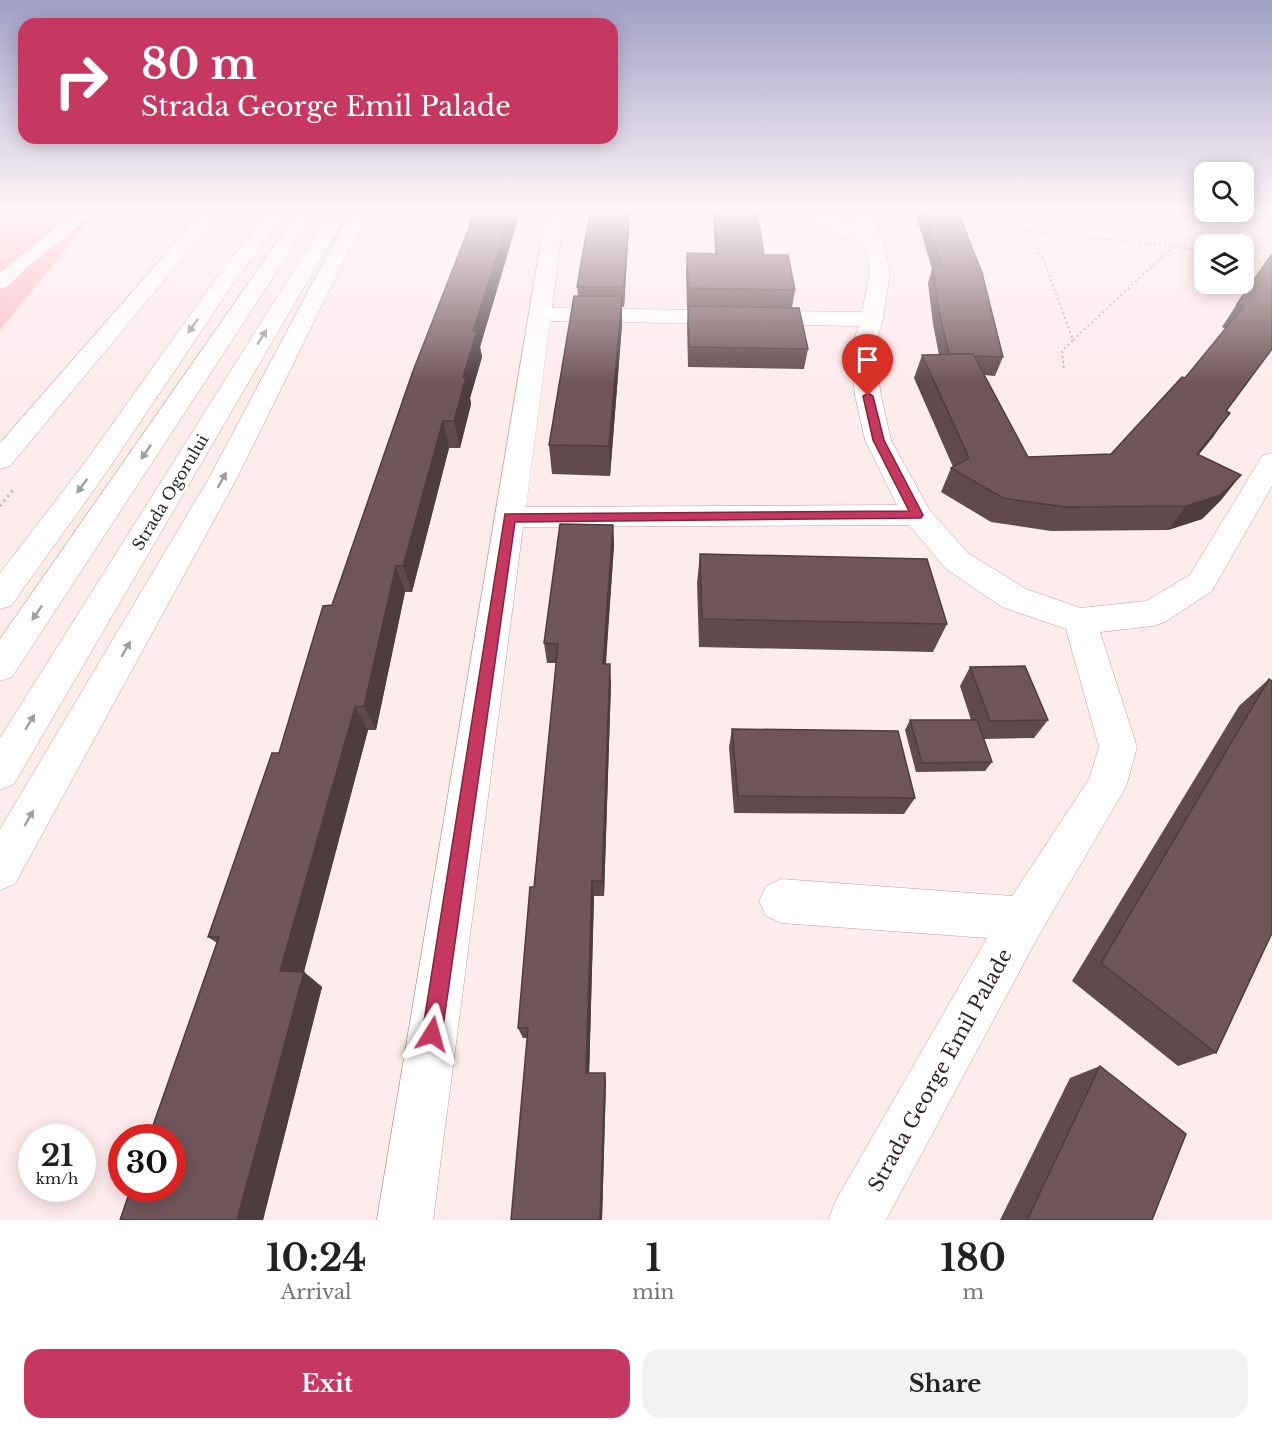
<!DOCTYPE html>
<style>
body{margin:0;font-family:"Libre Baskerville",serif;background:#f2f2f2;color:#222;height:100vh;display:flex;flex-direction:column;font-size:22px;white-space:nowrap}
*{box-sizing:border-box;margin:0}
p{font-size:20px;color:#767676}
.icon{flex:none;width:33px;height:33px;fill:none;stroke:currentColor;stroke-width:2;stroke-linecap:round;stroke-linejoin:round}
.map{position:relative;height:1220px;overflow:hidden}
.panel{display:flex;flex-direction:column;background:#fff;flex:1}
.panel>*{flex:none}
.top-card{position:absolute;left:18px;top:18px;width:600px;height:126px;border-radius:18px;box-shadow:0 3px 15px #0003;background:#c63861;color:#fff;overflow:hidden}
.buttons{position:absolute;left:1194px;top:162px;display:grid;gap:12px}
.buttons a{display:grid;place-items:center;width:60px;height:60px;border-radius:12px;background:#fff;box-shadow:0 3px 15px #0003;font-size:30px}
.speed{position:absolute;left:18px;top:1124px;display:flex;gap:12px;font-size:30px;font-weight:700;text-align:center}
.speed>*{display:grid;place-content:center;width:78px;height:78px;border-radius:50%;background:#fff;box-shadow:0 3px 15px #0003;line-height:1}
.speed small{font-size:15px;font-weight:400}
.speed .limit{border:9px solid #d22;background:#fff;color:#111}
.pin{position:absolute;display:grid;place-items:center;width:51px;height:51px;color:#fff;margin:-62px -26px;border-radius:50% 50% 50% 0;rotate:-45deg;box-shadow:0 0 6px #0007}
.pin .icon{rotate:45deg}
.me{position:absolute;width:66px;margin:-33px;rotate:8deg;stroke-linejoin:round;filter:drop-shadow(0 0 4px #0008)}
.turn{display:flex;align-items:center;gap:21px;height:126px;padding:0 24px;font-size:27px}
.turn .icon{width:78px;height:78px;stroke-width:2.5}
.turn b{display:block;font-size:42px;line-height:51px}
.eta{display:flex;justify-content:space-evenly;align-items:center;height:102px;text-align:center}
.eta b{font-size:36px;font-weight:700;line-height:42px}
.cta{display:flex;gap:12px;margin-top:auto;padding:12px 24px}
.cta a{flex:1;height:69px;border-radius:18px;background:#c63861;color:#fff;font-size:24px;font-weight:700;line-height:69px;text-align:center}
.cta a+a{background:#f2f2f2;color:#222}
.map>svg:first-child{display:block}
.green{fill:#fcbac5}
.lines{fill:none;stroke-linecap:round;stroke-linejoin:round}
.minor-casing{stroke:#ba9ea2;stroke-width:1}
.highway-casing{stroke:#ba9ea2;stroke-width:1}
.path-far1{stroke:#beaeb0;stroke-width:2;stroke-dasharray:2 3;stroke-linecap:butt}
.path{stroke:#beaeb0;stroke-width:3;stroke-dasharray:2 4;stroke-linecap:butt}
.minor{fill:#fff;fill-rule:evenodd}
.highway{fill:#fff;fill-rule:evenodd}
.wall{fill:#604a4d}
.shaded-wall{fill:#4e3c3f}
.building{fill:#70565a;stroke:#4e3c3f;stroke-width:1.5}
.oneway{fill:#a29d9e}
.route{fill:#c63861;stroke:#81243f;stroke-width:1.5}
.labels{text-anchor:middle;stroke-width:6;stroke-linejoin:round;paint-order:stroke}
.street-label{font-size:16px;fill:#312628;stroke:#fefefe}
.near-street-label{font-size:20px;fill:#312628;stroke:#fefefe}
</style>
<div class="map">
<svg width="1272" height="1220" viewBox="0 0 1272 1220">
<rect width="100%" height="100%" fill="#feebee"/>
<polygon class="green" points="0,212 96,212 0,330"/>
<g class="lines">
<g class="minor-casing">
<g id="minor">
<polygon points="75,212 96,212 29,266 7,287 0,289 0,272"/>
<polygon points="202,212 221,212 10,466 0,469 0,443"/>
<path d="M546,212H564L552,308L862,312L870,272L865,246L801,216L799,212H824L858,228L851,212H869L884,243L890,272L883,319L874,350L881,396L891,440L929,509L968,553L1026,589L1081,608L1146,601L1190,575L1262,456L1272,453V486L1212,591L1165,622L1153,626L1100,632L1137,747L1126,787L1039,935L886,1220H828L836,1200L987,938L781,923L766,916L759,901L766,886L781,879L1012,896L1089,779L1099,747L1066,629L1002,607L946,569L909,525L523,527L433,1220H377ZM550,321L859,326L850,350L855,396L865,440L897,505L526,507Z"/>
<polygon points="1254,212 1272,212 1272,220 1256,216"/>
</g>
</g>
<g class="highway-casing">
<g id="highway">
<polygon points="269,212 288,212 237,278 106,473 11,606 0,609 0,573 86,461 222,270"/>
<polygon points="298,212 316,212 12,677 0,681 0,639"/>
<polygon points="350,212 368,212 237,478 15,884 0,890 0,829 209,478"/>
<polygon points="332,218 339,220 341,224 14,784 0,790 0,738 323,224 325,220"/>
</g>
</g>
<g class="path-far1">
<polyline points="960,225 1175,246 1204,252"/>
<polyline points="900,226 922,225"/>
<polyline points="1036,248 1043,258 1073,340 1062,351 1064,369"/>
<polyline points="1244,259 1272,265"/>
<polyline points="1073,340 1174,246"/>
</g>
<polyline class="path" points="0,506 13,490"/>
<use href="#minor" class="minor"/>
<use href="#highway" class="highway"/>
</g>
<g class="wall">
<polygon points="473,212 520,212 480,347 482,357 470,398 471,404 460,448 449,448 412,592 405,592 376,730 368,730 304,972 322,987 263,1220 120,1220 217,943 208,937 279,753 469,228"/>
<polygon points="590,212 630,212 624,307 622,307 622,324 610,476 552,474 549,445 578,296 577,287"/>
<polygon points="713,212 757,212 764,255 795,290 792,308 808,349 804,369 688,367 687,325 688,308 687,307 686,272 687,253 715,254"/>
<polygon points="915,212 958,212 1003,357 995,376 984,375 1028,457 1111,454 1185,378 1226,329 1222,327 1237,304 1272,254 1227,412 1213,437 1198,455 1222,499 1202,519 1168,530 1051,531 991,522 941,492 951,468 953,467 914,378 922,355 939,355 933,324 928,283 932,269"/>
<polygon points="613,525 614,545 606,664 611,683 604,896 594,896 589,1073 605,1073 606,1081 602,1220 511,1220 528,1038 523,1038 518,1028 534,887 556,663 547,663 544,643"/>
<polygon points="700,554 947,624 933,652 699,647 697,583"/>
<polygon points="970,667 1048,720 1034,738 984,739 992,762 985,771 916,772 905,730 910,720 971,720 960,686"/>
<polygon points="1269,679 1216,1053 1178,1066 1072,981 1239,706"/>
<polygon points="732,729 915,798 904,814 734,813 729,747"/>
<polygon points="1100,1066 1152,1220 1000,1220 1070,1078"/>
</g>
<g class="shaded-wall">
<polygon points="511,212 520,212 480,347 482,357 470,398 471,404 460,448 454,421 473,331"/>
<polygon points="629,212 630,212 624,307 624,287"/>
<polygon points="622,296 622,324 610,476 609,446"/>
<polygon points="1230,413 1213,437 1180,478 1197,454"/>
<polygon points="443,421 449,448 412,592 403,566"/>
<polygon points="1241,475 1222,499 1202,519 1168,530 1186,506"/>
<polygon points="613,525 614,545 604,683 603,664"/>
<polygon points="396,566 405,592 376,730 364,706"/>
<polygon points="610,664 611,683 604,896 602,881"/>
<polygon points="355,707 368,730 302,978 304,972 322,987 263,1220 237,1220 280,971"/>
<polygon points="592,881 594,896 589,1081 586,1073"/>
<polygon points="605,1073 606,1081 602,1220 600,1220"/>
</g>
<g class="building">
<polygon points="473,212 511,212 473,331 477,331 463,377 466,377 454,421 443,421 403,566 396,566 364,706 355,707 280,971 304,972 237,1220 120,1220 131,1188 172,1188 172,1137 149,1137 219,937 208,937 272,753 279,753 323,606 332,605 413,371 469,228"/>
<polygon points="590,212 629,212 624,287 577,287"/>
<polygon points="715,212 757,212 764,255 788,255 795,290 688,288 687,253 718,254"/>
<polygon points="924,212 958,212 982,273 1003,357 974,356 973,354 949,354 938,306 933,266 942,267"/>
<polygon points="1272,254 1272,349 1226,411 1230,413 1197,454 1241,475 1221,495 1186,506 1065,507 1003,498 951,468 969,458 922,355 973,354 1028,457 1111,454 1182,377 1185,378 1244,306 1237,304"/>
<polygon points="574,296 622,296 609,446 549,445"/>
<polygon points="688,306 799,308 808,349 689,347"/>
<polygon points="560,524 613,525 603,664 610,664 602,881 592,881 586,1073 605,1073 600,1220 511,1220 528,1028 518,1028 530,887 534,887 558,644 544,643"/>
<polygon points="700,554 927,559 947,624 702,619"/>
<polygon points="1025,666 1048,720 990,721 970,667"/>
<polygon points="1269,679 1272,681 1272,933 1216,1053 1101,963"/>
<polygon points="910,720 977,720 992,762 922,763"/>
<polygon points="732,729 898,731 915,798 738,796"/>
<polygon points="1100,1066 1186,1134 1152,1220 1027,1220"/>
</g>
<defs><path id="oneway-solid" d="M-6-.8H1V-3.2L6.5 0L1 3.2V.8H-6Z" transform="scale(1.5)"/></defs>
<g class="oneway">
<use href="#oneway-solid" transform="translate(193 326) rotate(125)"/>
<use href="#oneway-solid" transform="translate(262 337) rotate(-59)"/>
<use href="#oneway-solid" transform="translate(146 452) rotate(124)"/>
<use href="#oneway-solid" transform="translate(222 480) rotate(-61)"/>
<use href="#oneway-solid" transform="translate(82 486) rotate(126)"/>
<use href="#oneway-solid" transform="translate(37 613) rotate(124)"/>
<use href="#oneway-solid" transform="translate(126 649) rotate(-60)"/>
<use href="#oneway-solid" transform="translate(30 722) rotate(-59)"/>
<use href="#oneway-solid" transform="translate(29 818) rotate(-60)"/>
</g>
<linearGradient id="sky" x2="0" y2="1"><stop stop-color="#a09fc5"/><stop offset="0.55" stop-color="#fff6f7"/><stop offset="1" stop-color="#fff6f7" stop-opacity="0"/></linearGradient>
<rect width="1272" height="383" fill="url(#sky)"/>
<polygon class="route" points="868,393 873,396 884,440 923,515 921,518 515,522 442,1034 439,1041 432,1044 425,1041 422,1034 505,514 909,511 873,440 863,396"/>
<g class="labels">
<g class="street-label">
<text transform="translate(170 492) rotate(-59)" y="6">Strada Ogorului</text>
</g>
<g class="near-street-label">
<text transform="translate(940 1070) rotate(-61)" y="7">Strada George Emil Palade</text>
</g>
</g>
</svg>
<div class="buttons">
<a><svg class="icon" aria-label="search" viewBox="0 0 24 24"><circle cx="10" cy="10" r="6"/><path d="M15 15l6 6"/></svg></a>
<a><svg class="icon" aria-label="layers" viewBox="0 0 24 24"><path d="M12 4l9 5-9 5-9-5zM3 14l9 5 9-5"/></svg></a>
</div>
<div class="speed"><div>21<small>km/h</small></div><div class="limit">30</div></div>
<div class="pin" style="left:868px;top:396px;background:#d93025"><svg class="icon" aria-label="arrive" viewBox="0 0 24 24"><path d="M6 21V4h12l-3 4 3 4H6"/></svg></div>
<svg class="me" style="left:432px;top:1034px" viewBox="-20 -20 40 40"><path d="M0-17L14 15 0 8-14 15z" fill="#c63861" stroke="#fff" stroke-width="4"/></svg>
<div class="top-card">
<div class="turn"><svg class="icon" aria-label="right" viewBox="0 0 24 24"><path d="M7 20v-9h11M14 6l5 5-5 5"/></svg><div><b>80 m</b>Strada George Emil Palade</div></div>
</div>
</div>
<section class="panel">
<div class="eta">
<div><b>10:24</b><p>Arrival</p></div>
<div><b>1</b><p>min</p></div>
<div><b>180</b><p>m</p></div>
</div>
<div class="cta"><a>Exit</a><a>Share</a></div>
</section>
